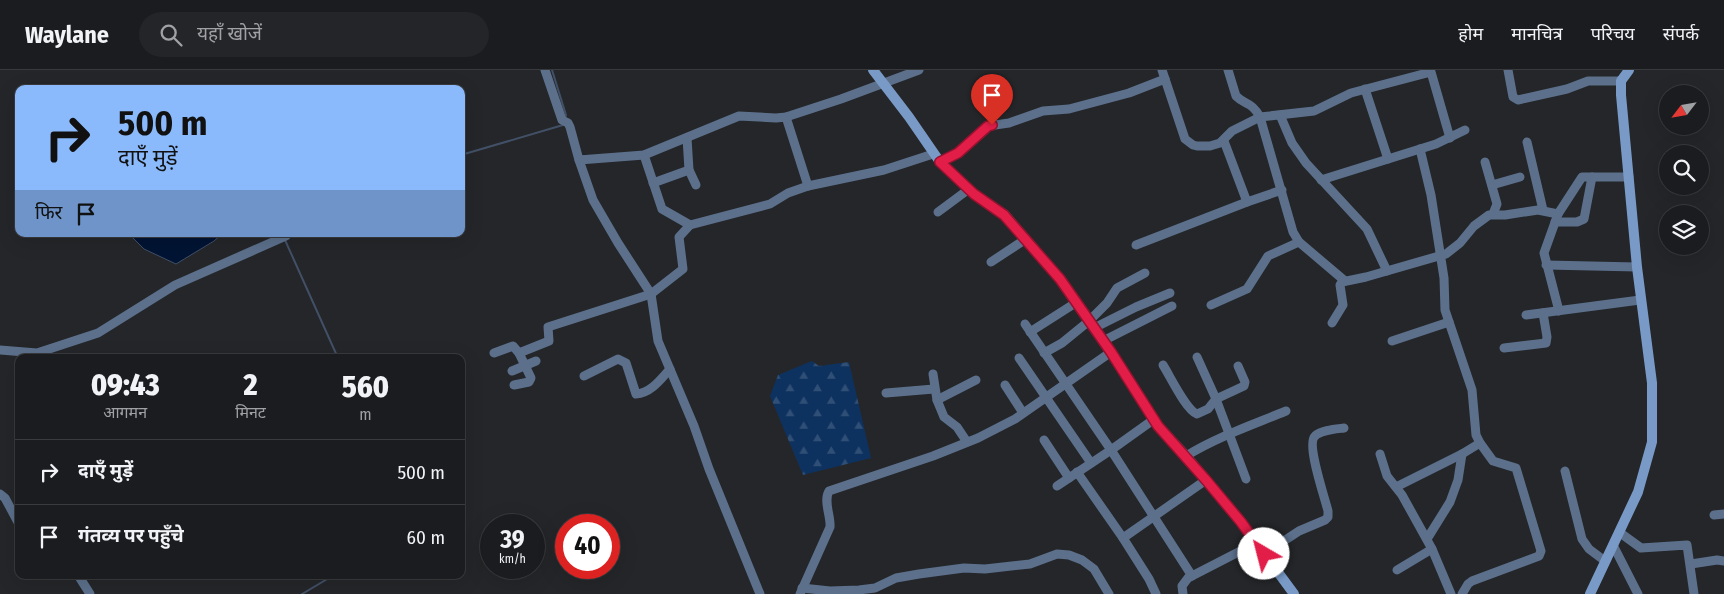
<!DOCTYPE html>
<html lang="hi">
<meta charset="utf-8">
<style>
body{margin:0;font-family:"Fira Sans Condensed","Noto Sans Devanagari",sans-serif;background:#242528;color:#f1f3f6;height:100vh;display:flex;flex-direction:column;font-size:19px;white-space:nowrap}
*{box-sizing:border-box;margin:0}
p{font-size:16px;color:#a0a1a4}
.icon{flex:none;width:28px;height:28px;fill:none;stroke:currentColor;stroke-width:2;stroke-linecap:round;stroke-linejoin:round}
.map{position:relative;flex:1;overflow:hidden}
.details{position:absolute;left:15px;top:284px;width:450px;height:225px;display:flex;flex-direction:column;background:#1b1c1f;border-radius:10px;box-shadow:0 5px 20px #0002,0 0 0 1px #393a3d}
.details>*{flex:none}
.hud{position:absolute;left:15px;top:15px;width:450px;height:152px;border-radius:10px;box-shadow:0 5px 20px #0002,0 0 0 1px #393a3d;background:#8abafc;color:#111;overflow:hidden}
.needle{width:32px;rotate:239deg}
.buttons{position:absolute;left:1659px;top:15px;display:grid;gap:10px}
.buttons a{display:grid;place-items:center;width:50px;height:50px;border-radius:50%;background:#1b1c1f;box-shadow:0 5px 20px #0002,0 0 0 1px #393a3d;font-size:25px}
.speed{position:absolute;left:480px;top:444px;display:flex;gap:10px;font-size:25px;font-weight:700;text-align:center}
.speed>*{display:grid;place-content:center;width:65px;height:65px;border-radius:50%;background:#1b1c1f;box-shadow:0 5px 20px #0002,0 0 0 1px #393a3d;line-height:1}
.speed small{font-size:12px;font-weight:400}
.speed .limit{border:8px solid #d22;background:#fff;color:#111}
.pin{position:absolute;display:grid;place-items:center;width:42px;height:42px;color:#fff;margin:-51px -21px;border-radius:50% 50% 50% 0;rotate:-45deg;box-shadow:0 0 5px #0007}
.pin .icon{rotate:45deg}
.me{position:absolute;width:55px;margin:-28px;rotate:323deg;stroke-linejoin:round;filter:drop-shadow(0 0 4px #0008)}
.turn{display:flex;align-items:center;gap:18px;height:105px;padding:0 20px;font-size:22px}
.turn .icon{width:65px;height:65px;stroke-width:2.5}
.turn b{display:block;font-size:35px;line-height:42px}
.then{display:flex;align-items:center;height:48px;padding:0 20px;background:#0003;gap:10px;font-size:19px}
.eta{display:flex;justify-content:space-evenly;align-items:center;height:85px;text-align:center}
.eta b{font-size:30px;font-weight:800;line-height:35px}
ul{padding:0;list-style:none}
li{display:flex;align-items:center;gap:15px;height:65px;padding:0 20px;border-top:1px solid #393a3d}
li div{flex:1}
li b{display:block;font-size:19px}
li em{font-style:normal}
header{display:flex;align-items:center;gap:30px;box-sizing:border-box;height:70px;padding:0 25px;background:#1b1c1f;border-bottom:1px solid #393a3d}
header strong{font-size:24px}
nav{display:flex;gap:28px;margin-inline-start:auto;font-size:18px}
.search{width:350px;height:45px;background:#242528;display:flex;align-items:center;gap:12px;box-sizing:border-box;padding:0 18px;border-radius:28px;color:#a0a1a4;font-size:19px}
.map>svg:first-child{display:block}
.forest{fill:url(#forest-firs)}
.water{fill:#001433;stroke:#425067}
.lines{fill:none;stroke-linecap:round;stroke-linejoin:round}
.stream{stroke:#425067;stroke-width:2}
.street{stroke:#5c708c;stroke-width:9}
.secondary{stroke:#799ac7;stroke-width:10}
.route-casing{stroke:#92132f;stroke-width:12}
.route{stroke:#e11d48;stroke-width:9}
</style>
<header>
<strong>Waylane</strong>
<div class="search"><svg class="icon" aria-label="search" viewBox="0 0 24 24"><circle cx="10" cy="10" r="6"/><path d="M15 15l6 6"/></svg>यहाँ खोजें</div>
<nav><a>होम</a><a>मानचित्र</a><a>परिचय</a><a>संपर्क</a></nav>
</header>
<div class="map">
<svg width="1724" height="524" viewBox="0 0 1724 524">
<defs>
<pattern id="forest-firs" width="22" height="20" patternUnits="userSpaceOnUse" patternTransform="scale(1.25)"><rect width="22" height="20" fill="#0e325f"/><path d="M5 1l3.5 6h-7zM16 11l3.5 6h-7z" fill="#304f76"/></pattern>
</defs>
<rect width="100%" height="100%" fill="#242629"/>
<polygon class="forest" points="812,291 819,296 849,292 871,388 803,405 770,326 778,305"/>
<polygon class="water" points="129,164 222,164 214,171 176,194 144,179"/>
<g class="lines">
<g class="stream">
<polyline points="552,0 566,45 565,48"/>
<polyline points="461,85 563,55"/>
<polyline points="285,170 338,288"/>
<polyline points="302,524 334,505"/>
</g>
<g class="street">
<polyline points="545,0 562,50 568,53 570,57 579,90 593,130 618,173 651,224 658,271 694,356 709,399 760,524"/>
<polyline points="1508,0 1513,27 1518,30 1567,19 1588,11 1621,11"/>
<path d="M1165,9L1185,69L1193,75L1197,76H1210L1220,73L1232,61L1260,47C1251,31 1246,36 1236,26L1228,0"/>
<polyline points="1365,19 1388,89"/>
<polyline points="1280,45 1292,73 1306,93 1367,159 1387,201"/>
<polyline points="786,47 808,116"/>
<polyline points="687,68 689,100 696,115"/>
<polyline points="1224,71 1247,132 1282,120"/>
<polyline points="1527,72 1543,140"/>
<polyline points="1420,79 1431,125 1444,208 1445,240 1472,320 1476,365 1480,373 1493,391 1516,398 1541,481 1539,486 1472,511 1468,514 1462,524"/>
<polyline points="644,85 662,139 690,155"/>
<polyline points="579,90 644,85 739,46 776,48 786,47 841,29 919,0"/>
<polyline points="940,92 958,83 988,56 1009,53 1043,41 1069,39 1129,23 1165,9 1162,0"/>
<polyline points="1485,92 1497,134 1493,144"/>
<polyline points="1321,110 1436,74 1465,60"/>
<polyline points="653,113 689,100"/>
<polyline points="1492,115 1520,107"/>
<polyline points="938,142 969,119"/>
<polyline points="1555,152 1577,152 1584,149 1592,107"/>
<polyline points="1299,172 1345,211"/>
<polyline points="1136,175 1247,132"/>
<polyline points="991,192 1026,169"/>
<polyline points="1546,195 1637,197"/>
<polyline points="1211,235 1247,219 1268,186 1299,172 1293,162 1260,47 1314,41 1351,23 1431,2 1450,68"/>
<polyline points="1559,241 1544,183 1558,144 1582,107 1629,107"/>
<polyline points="1526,245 1640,230"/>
<polyline points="1332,253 1343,235 1340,215 1342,212 1366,207 1446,184 1460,173 1474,156 1489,145 1505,145 1538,140 1558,144"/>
<polyline points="1025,254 1111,380 1057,416"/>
<polyline points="1094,258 1136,237 1170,223"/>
<polyline points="1030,262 1077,232"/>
<polyline points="1103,271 1172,236"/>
<polyline points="1392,271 1449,252"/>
<polyline points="1504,278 1546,273 1547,267 1543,243"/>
<polyline points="0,280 37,283 98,263 175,215 286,166"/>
<polyline points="494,283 513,276 519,283 549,271 548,257 651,224 683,199 679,167 690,155 770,134 788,123 808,116 884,100 933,84"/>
<polyline points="1044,283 1062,273 1089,251 1107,233 1117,218 1145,203"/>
<polyline points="1197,287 1216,329 1246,409"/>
<polyline points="1019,288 1091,393"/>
<path d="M1163,295C1170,306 1186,340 1197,344L1208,339L1216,329L1244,316L1245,312L1238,296"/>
<polyline points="512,301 536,291"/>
<polyline points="933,304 937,330 944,347 957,357 967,372"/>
<path d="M584,306L618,289L626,293L636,324C651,323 661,309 670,299"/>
<polyline points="514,315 529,312 531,308 519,283"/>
<polyline points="1005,315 1023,343"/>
<polyline points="886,323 934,319"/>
<polyline points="937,330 976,310"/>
<polyline points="1153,350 1111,380 1192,506"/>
<polyline points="1044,370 1069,408"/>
<polyline points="1380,384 1387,406 1402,425 1432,479 1451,524"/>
<path d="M1186,386C1217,367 1252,355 1286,341"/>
<polyline points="1565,401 1582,469 1589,479 1605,491"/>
<polyline points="1077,402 1123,468 1206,410"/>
<polyline points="1396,417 1462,384 1480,373"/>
<polyline points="0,424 5,428 19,454"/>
<polyline points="1714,445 1724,444"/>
<polyline points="1619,462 1641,478 1687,475 1694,524"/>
<polyline points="1123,468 1149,509 1156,524"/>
<polyline points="1427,469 1450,432 1458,410 1462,384"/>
<polyline points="1613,475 1638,524"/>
<path d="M1264,484L1299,461L1325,450L1328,447V441C1325,428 1306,374 1315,366C1321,360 1336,359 1344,358"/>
<polyline points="1691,494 1717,490 1724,491"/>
<polyline points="1397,500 1432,479"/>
<polyline points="78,505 90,524"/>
<polyline points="802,518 830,521 859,520 875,518 896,508 919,504 964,498 985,499 1030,494 1057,484 1069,485 1082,490 1094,499 1109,524"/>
<path d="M800,524L830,457C831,446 823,431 829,421L933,386L978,368L1015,349L1111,282"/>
<polyline points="1183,524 1182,516 1188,508 1256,473"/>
</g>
<g class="secondary">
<polyline points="873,0 909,47 940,92 974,124 1005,145 1060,209 1111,282 1158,356 1186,386 1241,452 1294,524"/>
<polyline points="1590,524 1638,422 1652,372 1652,313 1637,197 1621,25 1621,11 1629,0"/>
</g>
</g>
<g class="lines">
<g class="route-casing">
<polyline id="route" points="992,55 988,56 958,83 940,92 974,124 1004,145 1060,209 1111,282 1158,356 1206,410 1241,452 1264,484"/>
</g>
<use href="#route" class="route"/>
</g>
</svg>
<div class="buttons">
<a><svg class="needle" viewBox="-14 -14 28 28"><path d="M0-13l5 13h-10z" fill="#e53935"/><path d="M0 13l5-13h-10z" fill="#a0a1a4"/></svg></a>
<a><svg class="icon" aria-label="search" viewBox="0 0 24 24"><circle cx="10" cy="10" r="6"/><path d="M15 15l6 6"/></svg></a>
<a><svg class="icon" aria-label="layers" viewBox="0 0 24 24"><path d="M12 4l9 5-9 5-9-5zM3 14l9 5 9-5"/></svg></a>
</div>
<div class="speed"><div>39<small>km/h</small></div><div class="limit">40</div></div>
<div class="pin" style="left:992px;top:55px;background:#d93025"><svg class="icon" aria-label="arrive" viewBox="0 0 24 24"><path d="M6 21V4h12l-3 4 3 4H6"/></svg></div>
<svg class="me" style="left:1264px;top:484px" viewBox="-20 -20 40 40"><circle r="19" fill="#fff"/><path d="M0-13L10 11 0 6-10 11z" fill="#e11d48"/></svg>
<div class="hud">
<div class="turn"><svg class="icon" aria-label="right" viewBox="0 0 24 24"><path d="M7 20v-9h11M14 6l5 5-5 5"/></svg><div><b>500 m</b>दाएँ मुड़ें</div></div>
<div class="then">फिर<svg class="icon" aria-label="arrive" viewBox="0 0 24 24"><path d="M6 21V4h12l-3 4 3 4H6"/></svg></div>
</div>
<section class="details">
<div class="eta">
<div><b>09:43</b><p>आगमन</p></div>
<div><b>2</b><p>मिनट</p></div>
<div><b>560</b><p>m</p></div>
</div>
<ul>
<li><svg class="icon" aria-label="right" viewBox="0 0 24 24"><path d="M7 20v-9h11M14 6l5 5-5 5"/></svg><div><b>दाएँ मुड़ें</b></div><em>500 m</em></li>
<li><svg class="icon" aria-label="arrive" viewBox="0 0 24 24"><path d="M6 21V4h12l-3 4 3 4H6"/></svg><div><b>गंतव्य पर पहुँचे</b></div><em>60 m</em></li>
</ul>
</section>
</div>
